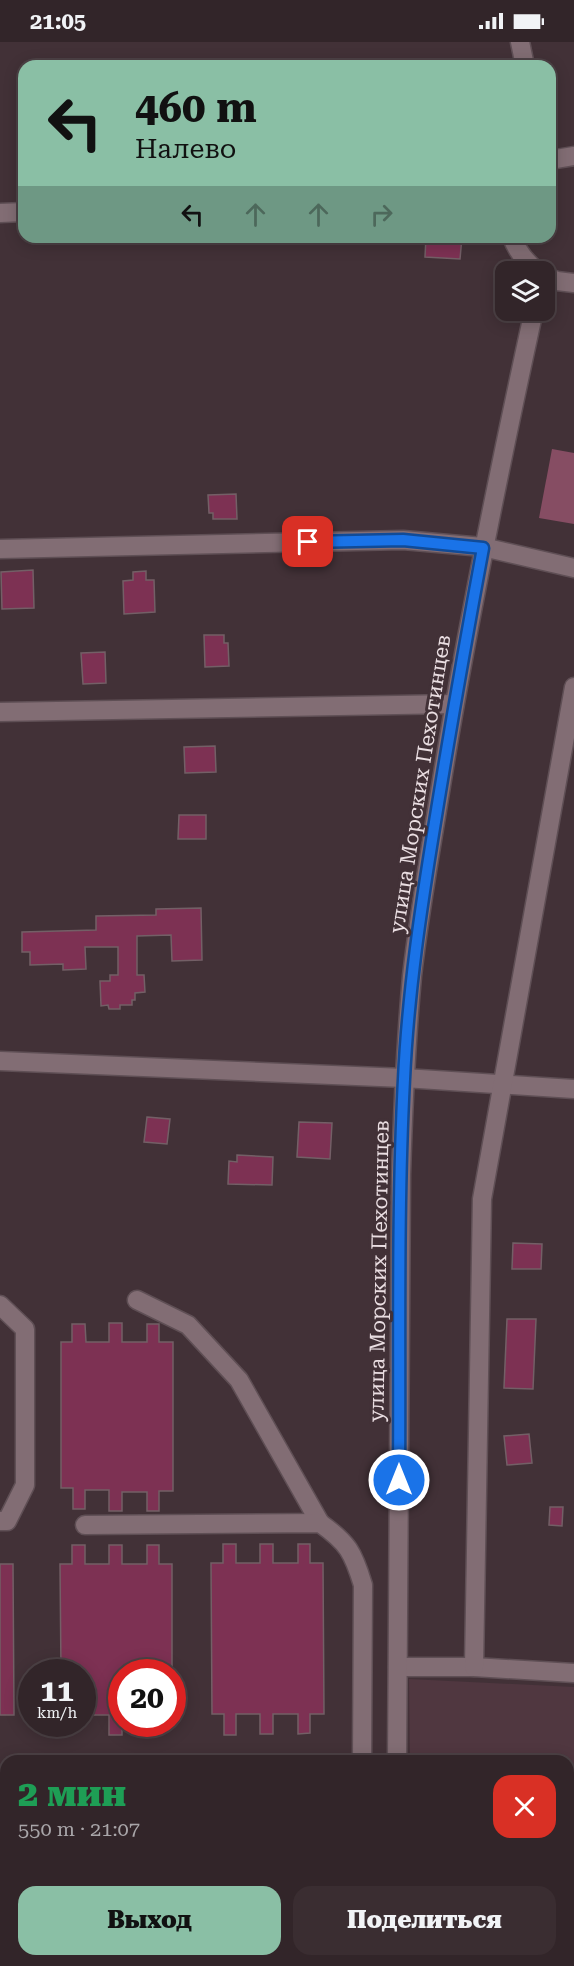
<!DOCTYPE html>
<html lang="ru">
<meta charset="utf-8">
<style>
body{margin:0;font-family:"Roboto Serif",serif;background:#3a2d31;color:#f1f3f6;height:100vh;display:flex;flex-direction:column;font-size:22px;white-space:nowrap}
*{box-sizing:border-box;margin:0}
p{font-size:20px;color:#a8a5a8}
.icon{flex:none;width:33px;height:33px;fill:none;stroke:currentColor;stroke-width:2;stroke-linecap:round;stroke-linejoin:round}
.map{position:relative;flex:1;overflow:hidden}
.panel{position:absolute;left:0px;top:1713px;width:574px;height:212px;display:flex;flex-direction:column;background:#322529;border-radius:18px 18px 0 0;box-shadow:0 3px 15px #0003,0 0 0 2px #4d4246}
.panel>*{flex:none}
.top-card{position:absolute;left:18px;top:18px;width:538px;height:183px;border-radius:18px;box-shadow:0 3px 15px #0003,0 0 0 2px #4d4246;background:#8abfa5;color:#111;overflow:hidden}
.buttons{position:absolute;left:495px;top:219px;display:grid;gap:12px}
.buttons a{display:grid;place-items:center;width:60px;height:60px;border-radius:12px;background:#322529;box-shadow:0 3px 15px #0003,0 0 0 2px #4d4246;font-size:30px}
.speed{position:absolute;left:18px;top:1617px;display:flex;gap:12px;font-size:30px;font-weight:700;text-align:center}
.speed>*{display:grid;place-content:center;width:78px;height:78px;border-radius:50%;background:#322529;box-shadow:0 3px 15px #0003,0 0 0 2px #4d4246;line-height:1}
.speed small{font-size:15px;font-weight:400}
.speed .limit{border:9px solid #d22;background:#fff;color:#111}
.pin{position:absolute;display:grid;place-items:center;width:51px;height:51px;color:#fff;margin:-26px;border-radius:12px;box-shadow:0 3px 9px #0006}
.me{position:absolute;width:66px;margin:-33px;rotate:0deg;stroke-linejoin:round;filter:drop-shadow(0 0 4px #0008)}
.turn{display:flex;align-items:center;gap:21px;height:126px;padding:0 18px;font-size:27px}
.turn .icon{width:78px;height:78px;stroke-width:2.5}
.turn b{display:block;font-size:42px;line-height:51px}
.lanes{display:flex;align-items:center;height:57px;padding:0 18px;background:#0003;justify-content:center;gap:30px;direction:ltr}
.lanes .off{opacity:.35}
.round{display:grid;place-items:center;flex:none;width:63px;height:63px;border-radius:18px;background:#3a2d31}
.summary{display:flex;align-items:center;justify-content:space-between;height:102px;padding:0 18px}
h1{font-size:36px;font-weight:800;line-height:45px;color:#1e9e55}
.action{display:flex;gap:12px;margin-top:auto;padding:12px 18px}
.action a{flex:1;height:69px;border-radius:18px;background:#8abfa5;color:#111;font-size:24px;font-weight:800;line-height:69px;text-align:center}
.action a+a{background:#3a2d31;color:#f1f3f6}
.status{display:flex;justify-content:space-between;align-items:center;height:42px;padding:0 30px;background:#322529;direction:ltr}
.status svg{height:16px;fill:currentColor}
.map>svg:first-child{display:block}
.built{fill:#503740}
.green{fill:#864d63}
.building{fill:#7d3153;stroke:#735f66;stroke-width:1.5}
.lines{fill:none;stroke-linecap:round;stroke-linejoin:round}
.minor-casing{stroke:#5f4f55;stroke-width:21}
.major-casing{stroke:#5f4f55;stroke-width:26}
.minor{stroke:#826d74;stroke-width:18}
.major{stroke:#b06e88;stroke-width:22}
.route-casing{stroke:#114b97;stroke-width:15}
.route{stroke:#1a73e8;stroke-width:10}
.labels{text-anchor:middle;stroke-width:6;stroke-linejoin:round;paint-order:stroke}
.street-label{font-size:21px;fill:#eadee2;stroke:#423137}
</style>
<div class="status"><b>21:05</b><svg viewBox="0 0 49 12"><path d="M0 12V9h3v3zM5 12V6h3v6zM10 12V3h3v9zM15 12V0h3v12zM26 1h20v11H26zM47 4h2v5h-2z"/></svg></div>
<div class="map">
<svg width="574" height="1924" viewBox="0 0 574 1924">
<rect width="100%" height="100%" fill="#423137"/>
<g class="built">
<polygon points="409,1637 574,1645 574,1756 569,1756 568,1719 410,1719"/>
<polygon points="569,1848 574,1848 574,1924 426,1924 427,1918 568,1918"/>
</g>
<polygon class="green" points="552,407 574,411 574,482 539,476"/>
<g class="building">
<polygon points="426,195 462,195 460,217 425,215"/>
<polygon points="236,452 237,477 213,477 213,471 209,471 208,453"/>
<polygon points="33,528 34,566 2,567 1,530"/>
<polygon points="146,529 146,538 154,538 155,570 124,572 123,539 133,538 133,530"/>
<polygon points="204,593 224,593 224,601 228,601 229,624 205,625"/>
<polygon points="105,610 106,641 83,642 81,611"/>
<polygon points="215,704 216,730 185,731 184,705"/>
<polygon points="179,773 206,773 206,797 178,797"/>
<polygon points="201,866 202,918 172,919 171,893 137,894 137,933 144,933 145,950 135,951 135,958 132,958 132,963 120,963 120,967 109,967 108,963 101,964 100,939 110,939 110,933 118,933 118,905 85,905 86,927 63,928 63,922 30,923 30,910 22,910 22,890 96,888 96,874 156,873 156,867"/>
<polygon points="147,1075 170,1077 167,1102 144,1100"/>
<polygon points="299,1080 332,1081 330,1117 297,1115"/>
<polygon points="237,1113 273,1115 272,1143 228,1142 229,1119 237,1120"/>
<polygon points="513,1201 542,1202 541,1227 512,1227"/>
<polygon points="507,1277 536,1277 533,1347 504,1346"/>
<polygon points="109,1281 122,1281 122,1300 147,1300 147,1282 159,1282 159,1300 173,1300 173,1449 159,1449 159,1469 147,1469 147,1450 122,1450 122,1469 109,1469 109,1448 85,1448 85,1467 73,1467 73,1446 61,1446 61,1300 72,1300 72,1282 85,1282 86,1300 109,1300"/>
<polygon points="529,1392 532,1421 507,1423 504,1394"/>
<polygon points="550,1465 563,1465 562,1484 549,1483"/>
<polygon points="223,1502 236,1502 236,1521 260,1521 260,1502 273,1502 273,1521 298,1521 298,1502 310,1502 310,1521 323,1521 324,1672 310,1672 310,1691 298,1692 298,1672 273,1672 273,1692 260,1692 260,1672 236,1672 236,1693 224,1693 224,1672 212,1672 211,1521 223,1521"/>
<polygon points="72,1503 85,1503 85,1522 109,1522 109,1503 122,1503 122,1522 147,1522 147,1503 159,1503 159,1522 172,1522 172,1630 122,1630 122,1693 109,1693 109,1673 82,1673 82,1630 61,1630 60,1522 72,1522"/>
<polygon points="0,1522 13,1522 14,1673 0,1673"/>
</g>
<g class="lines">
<g class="minor-casing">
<g id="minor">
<polyline points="520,0 525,24"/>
<polyline points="550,118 574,114"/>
<polyline points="0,171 24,170"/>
<path d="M512,195C517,210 526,220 538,230"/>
<polyline points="544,234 557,239 574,241"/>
<polyline points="0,507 403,498 483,505 574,526"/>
<polyline points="0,670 454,662"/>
<polyline points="0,1019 404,1036 574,1047"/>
<polyline points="137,1258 188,1283 239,1338 320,1481"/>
<polyline points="0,1263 25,1287 25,1443 7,1479 0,1479"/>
<path d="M85,1483L320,1481C348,1501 353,1510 363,1543L362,1719"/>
<polyline points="398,1625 474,1625 574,1631"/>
<polyline points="474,1625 482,1157 574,645"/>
<path d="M397,1719L401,1133C403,1067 406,1000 412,934C419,872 430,811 440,750C466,588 499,428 534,268"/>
<polyline points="384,1918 384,1924"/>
</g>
</g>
<g class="major-casing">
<g id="major">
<polyline points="0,1791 6,1791"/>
<polyline points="568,1792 574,1792"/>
</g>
</g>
<use href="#minor" class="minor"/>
<use href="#major" class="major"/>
</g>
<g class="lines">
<g class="route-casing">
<path id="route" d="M308,500L403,498L483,506C466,597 450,688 435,780C421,865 408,951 404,1037C397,1170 400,1304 399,1438"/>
</g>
<use href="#route" class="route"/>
</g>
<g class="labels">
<g class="street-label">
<text transform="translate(420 742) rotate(-81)" y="7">улица Морских Пехотинцев</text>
<text transform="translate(379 1229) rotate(-89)" y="7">улица Морских Пехотинцев</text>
</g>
</g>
</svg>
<div class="buttons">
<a><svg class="icon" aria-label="layers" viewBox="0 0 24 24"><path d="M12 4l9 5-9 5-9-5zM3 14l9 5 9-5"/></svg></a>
</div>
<div class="speed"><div>11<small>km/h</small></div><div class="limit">20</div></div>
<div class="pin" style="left:308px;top:500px;background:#d93025"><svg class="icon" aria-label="arrive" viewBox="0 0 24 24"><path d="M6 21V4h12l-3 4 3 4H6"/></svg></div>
<svg class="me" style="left:399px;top:1438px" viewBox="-20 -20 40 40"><circle r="17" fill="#1a73e8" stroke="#fff" stroke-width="3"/><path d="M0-11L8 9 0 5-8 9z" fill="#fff"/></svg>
<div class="top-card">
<div class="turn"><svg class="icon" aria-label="left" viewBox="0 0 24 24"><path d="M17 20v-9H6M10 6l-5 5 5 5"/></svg><div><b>460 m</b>Налево</div></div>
<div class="lanes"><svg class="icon" aria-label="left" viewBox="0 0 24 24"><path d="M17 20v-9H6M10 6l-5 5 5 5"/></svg><svg class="icon off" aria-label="ahead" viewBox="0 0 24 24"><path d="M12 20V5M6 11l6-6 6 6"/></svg><svg class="icon off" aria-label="ahead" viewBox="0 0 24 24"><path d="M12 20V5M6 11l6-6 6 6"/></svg><svg class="icon off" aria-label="right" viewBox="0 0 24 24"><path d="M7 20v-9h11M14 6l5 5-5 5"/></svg></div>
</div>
<section class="panel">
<div class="summary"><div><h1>2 мин</h1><p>550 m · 21:07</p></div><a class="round" style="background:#d93025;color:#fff"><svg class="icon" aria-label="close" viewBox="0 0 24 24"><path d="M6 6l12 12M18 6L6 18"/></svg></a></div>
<div class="action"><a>Выход</a><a>Поделиться</a></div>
</section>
</div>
